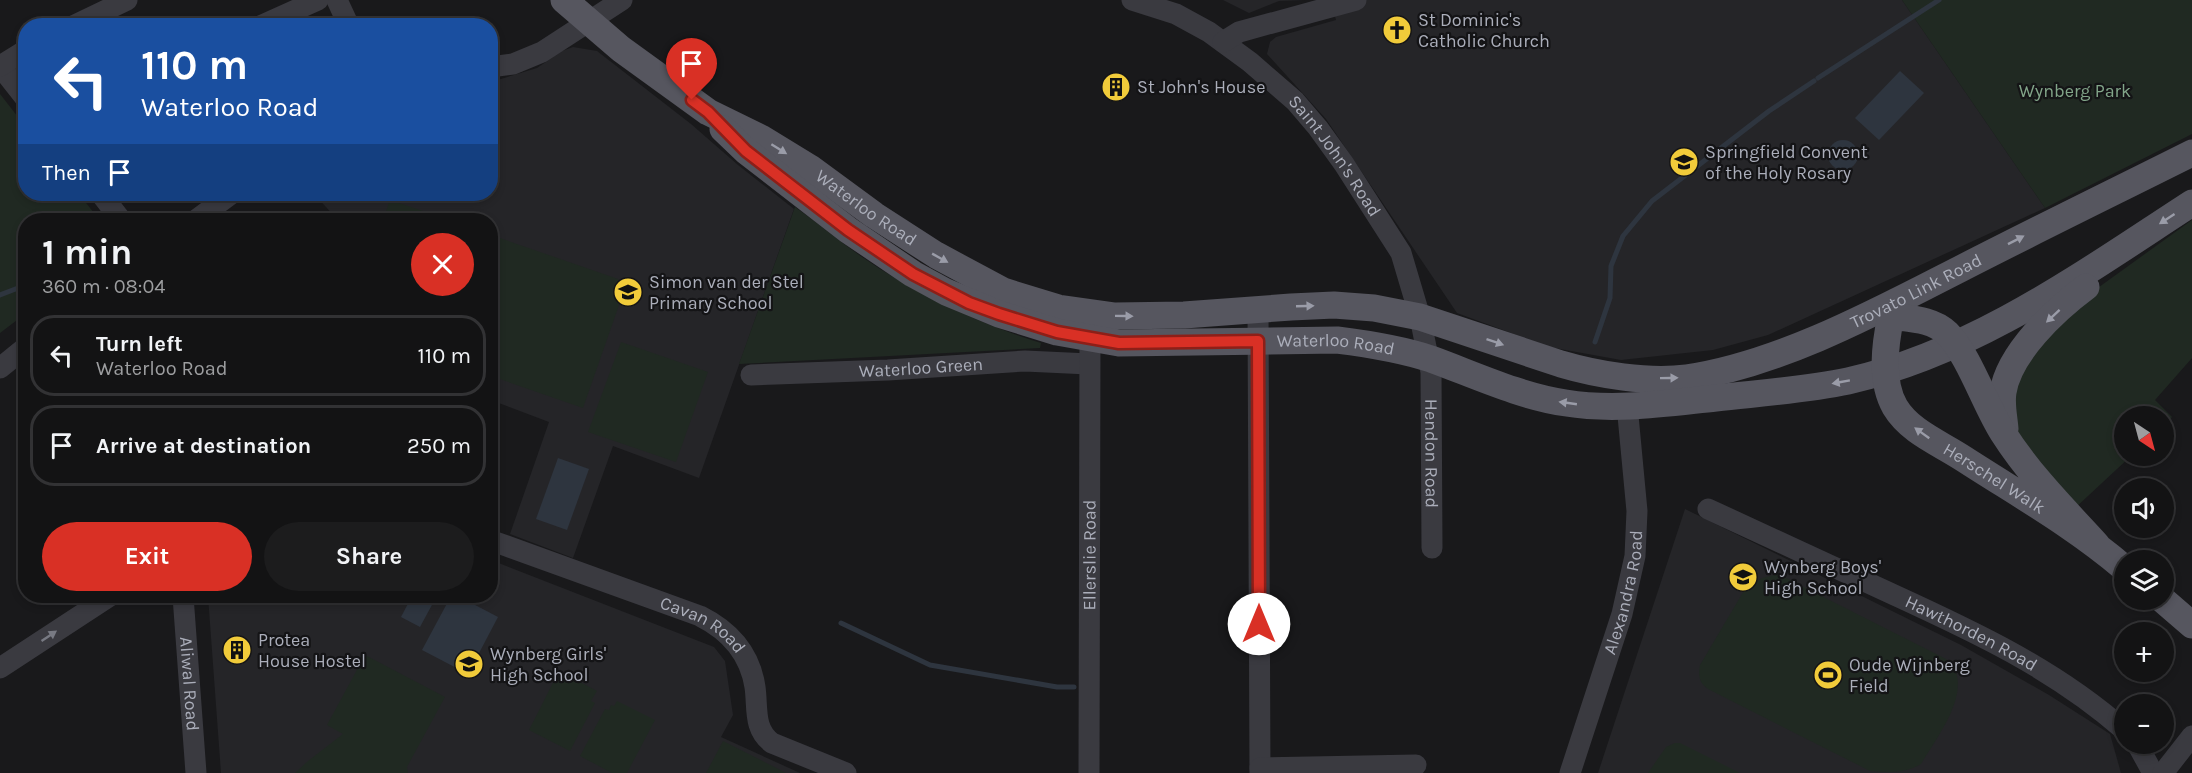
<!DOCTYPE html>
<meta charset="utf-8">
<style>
body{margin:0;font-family:Karla,sans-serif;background:#1c1c1d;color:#f1f3f6;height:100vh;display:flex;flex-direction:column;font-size:22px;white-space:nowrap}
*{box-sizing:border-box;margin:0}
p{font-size:20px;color:#9d9ea0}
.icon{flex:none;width:33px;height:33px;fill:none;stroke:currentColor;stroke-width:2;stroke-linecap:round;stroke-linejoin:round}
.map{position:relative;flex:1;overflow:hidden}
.side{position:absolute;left:18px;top:213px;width:480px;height:390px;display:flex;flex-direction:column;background:#131314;border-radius:24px;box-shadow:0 3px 9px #0003,0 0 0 2px #323234}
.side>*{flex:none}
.top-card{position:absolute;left:18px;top:18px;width:480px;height:183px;border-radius:24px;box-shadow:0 3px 9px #0003,0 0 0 2px #323234;background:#1a4fa0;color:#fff;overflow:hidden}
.needle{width:39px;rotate:144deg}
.buttons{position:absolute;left:2114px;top:406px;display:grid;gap:12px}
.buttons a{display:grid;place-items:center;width:60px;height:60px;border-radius:50%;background:#131314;box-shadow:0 3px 9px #0003,0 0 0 2px #323234;font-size:30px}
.pin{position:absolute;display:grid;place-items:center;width:51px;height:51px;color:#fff;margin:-62px -26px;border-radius:50% 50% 50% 0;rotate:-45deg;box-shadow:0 0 6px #0007}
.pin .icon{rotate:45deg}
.me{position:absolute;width:66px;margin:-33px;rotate:0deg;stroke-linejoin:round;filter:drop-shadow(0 0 4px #0008)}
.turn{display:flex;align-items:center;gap:21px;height:126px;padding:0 24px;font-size:27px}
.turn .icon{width:78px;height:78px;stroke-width:2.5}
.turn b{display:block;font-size:42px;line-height:51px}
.then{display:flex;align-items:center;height:57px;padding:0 24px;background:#0003;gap:12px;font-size:22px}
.round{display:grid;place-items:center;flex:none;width:63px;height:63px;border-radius:32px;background:#1c1c1d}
.overview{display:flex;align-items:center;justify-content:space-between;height:102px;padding:0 24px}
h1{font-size:36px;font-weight:700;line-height:45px}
.button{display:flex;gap:12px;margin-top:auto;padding:12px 24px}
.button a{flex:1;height:69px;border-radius:36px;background:#d93025;color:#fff;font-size:24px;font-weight:700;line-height:69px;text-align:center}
.button a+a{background:#1c1c1d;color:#f1f3f6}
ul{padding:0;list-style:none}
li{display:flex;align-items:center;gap:18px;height:81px;margin:0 12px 9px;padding:0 12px;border:3px solid #323234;border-radius:24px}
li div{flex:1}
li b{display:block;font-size:22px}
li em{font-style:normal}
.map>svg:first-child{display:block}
.built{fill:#252528}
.green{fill:#202922}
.water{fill:#2e353f}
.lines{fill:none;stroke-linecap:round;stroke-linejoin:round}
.stream{stroke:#2e353f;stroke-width:5}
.minor{stroke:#3a3a40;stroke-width:21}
.major{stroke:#56565f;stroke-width:27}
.oneway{fill:#9a9ca8}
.oneway2{fill:#787a83}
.route-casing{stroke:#8d1f18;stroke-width:15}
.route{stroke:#d93025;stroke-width:10}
.labels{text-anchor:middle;stroke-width:4.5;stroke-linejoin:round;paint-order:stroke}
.poi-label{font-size:18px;fill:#abaeba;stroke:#141416;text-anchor:start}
.park-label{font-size:18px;fill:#82a589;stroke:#141416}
.street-label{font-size:18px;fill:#abaeba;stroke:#141416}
</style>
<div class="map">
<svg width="2192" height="773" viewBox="0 0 2192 773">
<rect width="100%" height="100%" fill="#19191b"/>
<g class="built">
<polygon points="1223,0 1305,0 1279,1 1249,13"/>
<polygon points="1331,0 1902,0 2045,208 1768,335 1713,350 1621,360 1549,347 1457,313 1326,119 1267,54 1270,42 1276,37 1336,20"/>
<polygon points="573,47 597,51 691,124 738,165 794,209 699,478 613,446 573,558 510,534 549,422 491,400 490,220 338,220 314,194 490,194 491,82 537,68 562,51"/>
<polygon points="1685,509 1961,645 2049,695 2110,734 2121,773 1598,773"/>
<polygon points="491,560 714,647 725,661 733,715 721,737 800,773 221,773 208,596 490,596"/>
</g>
<g class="green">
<polygon points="1902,0 2192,0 2192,134 2045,208"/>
<polygon points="0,94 25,126 26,194 79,194 94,213 89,220 26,220 25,314 0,333"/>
<polygon points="390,200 450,220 383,220"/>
<path d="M795,207C818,223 839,241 862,257C918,295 977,323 1041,343L1040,348L739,364Z"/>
<polygon points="2192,220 2192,358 2155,400 2172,417 2163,425 2163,417 2124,417 2124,456 2131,456 2074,509 2027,449 2012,420 2017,376 2028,358 2088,295"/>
<polygon points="491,235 618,279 625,288 583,408 491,376"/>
<polygon points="621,342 708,372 676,462 588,432"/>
<path d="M1778,574L1946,659C1978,685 1937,737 1921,764C1907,773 1887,773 1870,771L1708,689C1699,683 1698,675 1700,665L1745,589L1762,578Z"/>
<polygon points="365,655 445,697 407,767 408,773 295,773 308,761 343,734 327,725"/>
<polygon points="559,671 597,691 591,701 595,703 570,751 529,730"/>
<polygon points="617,701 655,720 627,773 612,773 580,756 605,709 609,710 611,705 614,706"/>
<polygon points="723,741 786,773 706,773"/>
<polygon points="1675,743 1680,743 1740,773 1648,773 1666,747"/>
</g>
<g class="water">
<polygon points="1900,71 1924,93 1879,140 1855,118"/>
<circle cx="1843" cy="155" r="15"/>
<polygon points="558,458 589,469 567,530 536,519"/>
<polygon points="412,596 418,596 433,603 420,627 401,617"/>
<polygon points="451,596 458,596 498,617 468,674 422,650"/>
</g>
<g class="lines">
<g class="stream">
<polyline points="1818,78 1939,0"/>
<polyline points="0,295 26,285"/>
<polyline points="1595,342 1610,298 1611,266 1623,236 1652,201 1769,111 1814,81"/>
<polyline points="841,623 930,665 1057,687 1074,687"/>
</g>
<g class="minor">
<polyline points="337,0 349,26"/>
<path id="s1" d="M1132,0L1176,14L1209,32L1250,62L1295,101L1318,128L1344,164L1401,253L1420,317L1431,372L1432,548"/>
<polyline points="73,26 127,0"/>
<polyline points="260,26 318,0"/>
<polyline points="1223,42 1239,32 1356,0"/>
<polyline points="0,66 26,99"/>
<polyline points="0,66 26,50"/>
<polyline points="490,67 513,64 542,52 622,0"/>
<polyline points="101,194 121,220"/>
<polyline points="196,220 231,194"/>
<polyline points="1258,309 1260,773"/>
<polyline points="0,368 26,347"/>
<path id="s2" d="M751,375L888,370L1025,361L1089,364"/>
<path id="s3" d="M1708,509C1769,537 1829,565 1890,593C1973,631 2055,669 2124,730"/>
<path id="s4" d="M490,540L700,616C730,631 750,654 755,687C758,708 753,729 772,743L846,773"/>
<path id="s5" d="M183,596L196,773"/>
<polyline points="0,668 110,596"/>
<polyline points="2137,744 2153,773"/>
<polyline points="1260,768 1416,765"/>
<path id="s6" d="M1089,773L1090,337"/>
<path id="s7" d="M1570,773L1622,614L1635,556L1637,511L1627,405"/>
<polyline points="2163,773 2192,736"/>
</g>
<g class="major">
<path id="s8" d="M564,0L621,49L708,112L761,138L810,168L874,215L936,255L1003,291L1058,308L1115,316L1184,315L1291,307L1334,305L1374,308L1420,317L1561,364C1598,375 1648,383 1687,378C1781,364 1880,310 1964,267C2040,228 2116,191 2192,153"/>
<path id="s9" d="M723,129L746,151L848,230L913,274L946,292L999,314L1057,332L1119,343L1337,340C1369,344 1401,349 1431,359C1475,375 1519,396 1566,403C1615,411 1667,403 1716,398C1760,393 1805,390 1848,381C1976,352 2084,273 2192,203"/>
<path d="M2005,429C2004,417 2001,404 2003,392C2009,353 2055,310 2086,287"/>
<path id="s10" d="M2097,545C2064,509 2029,474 2003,433C1985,405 1969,355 1947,333C1932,319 1911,319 1891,316C1885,344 1880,381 1895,407C1910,432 1940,443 1964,459C2018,494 2075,526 2124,568"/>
<polyline points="2163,600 2192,625"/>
</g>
</g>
<defs><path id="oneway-solid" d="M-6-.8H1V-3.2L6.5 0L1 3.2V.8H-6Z" transform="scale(1.5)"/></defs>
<g class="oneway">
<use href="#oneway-solid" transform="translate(779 149) rotate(32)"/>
<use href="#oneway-solid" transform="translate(2167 219) rotate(147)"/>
<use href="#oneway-solid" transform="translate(2016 240) rotate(-27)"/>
<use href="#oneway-solid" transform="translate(940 258) rotate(29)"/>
<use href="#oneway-solid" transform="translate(1305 306) rotate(-2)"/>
<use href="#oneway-solid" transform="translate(1124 316) rotate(1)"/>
<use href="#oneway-solid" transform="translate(2053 316) rotate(137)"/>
<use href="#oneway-solid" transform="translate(1495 342) rotate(19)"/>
<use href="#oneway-solid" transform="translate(1669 378) rotate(-1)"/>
<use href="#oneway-solid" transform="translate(1841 382) rotate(170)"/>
<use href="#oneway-solid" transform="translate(1568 403) rotate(-172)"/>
<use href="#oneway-solid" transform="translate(1922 433) rotate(-144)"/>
</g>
<use class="oneway2" href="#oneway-solid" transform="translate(49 636) rotate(-34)"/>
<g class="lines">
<g class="route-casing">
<polyline id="route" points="692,100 708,112 746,151 848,230 913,274 969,303 999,314 1057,332 1119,343 1258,341 1259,624"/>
</g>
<use href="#route" class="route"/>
</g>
<defs>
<g id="church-disc" transform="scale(1.5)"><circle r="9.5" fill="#f1cb3a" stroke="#141416"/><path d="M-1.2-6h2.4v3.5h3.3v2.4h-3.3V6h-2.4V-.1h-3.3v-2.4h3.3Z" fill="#111"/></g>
<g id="building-disc" transform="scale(1.5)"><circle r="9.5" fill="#f1cb3a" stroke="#141416"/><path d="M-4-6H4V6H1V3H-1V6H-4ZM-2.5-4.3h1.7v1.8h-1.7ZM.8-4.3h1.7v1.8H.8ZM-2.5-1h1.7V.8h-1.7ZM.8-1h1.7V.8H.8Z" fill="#111"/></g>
<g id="school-disc" transform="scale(1.5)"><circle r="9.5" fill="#f1cb3a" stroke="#141416"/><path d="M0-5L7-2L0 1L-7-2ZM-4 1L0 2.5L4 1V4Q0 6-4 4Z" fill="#111"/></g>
<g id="stadium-disc" transform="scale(1.5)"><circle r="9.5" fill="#f1cb3a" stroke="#141416"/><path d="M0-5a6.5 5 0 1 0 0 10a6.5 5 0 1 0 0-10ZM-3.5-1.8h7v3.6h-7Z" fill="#111"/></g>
</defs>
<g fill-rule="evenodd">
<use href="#church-disc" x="1397" y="30"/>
<use href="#building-disc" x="1116" y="87"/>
<use href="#school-disc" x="1684" y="162"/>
<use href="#school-disc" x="628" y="292"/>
<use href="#school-disc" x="1743" y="577"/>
<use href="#building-disc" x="237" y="650"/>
<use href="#school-disc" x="469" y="664"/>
<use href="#stadium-disc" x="1828" y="675"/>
</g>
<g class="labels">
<g class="poi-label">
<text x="1418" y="26">St Dominic's<tspan x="1418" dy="21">Catholic Church</tspan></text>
<text x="1137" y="93">St John's House</text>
<text x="1705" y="158">Springfield Convent<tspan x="1705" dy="21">of the Holy Rosary</tspan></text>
<text x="649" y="288">Simon van der Stel<tspan x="649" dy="21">Primary School</tspan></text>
<text x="1764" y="573">Wynberg Boys'<tspan x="1764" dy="21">High School</tspan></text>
<text x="258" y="646">Protea<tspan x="258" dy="21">House Hostel</tspan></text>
<text x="490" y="660">Wynberg Girls'<tspan x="490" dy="21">High School</tspan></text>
<text x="1849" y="671">Oude Wijnberg<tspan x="1849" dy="21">Field</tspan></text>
</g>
<g class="park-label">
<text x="2075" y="97">Wynberg Park</text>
</g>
<g class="street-label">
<text dy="6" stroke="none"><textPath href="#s1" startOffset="262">Saint John's Road</textPath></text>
<text dy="6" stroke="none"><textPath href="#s8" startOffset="368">Waterloo Road</textPath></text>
<text dy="6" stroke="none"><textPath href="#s8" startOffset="1472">Trovato Link Road</textPath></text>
<text dy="6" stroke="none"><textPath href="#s9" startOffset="675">Waterloo Road</textPath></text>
<text dy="6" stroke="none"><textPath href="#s2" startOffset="170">Waterloo Green</textPath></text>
<text dy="6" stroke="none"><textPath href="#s1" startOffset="584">Hendon Road</textPath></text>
<text dy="6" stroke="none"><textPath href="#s10" startOffset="537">Herschel Walk</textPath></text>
<text dy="6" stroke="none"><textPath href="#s6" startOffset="218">Ellerslie Road</textPath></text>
<text dy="6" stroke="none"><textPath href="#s7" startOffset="189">Alexandra Road</textPath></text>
<text dy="6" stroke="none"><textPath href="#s4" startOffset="230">Cavan Road</textPath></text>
<text dy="6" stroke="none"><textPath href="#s3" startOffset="291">Hawthorden Road</textPath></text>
<text dy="6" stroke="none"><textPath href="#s5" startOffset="88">Aliwal Road</textPath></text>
</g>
</g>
</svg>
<div class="buttons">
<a><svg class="needle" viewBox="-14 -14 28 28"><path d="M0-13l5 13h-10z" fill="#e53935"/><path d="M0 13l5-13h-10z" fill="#9d9ea0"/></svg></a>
<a><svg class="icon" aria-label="sound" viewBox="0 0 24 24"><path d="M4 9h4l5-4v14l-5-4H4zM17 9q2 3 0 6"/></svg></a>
<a><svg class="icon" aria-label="layers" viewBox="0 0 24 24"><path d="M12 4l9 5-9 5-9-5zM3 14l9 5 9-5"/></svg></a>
<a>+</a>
<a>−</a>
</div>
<div class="pin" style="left:692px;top:100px;background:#d93025"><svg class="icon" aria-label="arrive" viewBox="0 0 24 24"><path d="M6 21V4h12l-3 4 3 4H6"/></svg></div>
<svg class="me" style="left:1259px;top:624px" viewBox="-20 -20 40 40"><circle r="19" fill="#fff"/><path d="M0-13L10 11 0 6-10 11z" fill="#d93025"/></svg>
<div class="top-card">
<div class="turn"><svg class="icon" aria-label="left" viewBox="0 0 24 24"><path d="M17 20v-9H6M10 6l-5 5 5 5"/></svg><div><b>110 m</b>Waterloo Road</div></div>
<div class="then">Then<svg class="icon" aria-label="arrive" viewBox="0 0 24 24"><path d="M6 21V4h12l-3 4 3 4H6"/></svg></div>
</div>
<section class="side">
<div class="overview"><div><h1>1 min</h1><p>360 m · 08:04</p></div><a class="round" style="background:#d93025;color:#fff"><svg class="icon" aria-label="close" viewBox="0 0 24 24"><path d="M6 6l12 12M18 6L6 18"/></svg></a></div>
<ul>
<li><svg class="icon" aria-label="left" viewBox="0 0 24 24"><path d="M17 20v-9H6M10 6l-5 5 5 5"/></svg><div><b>Turn left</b><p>Waterloo Road</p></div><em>110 m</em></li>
<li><svg class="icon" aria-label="arrive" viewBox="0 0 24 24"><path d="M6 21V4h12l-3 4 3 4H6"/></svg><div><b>Arrive at destination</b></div><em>250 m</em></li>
</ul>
<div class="button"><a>Exit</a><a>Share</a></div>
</section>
</div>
